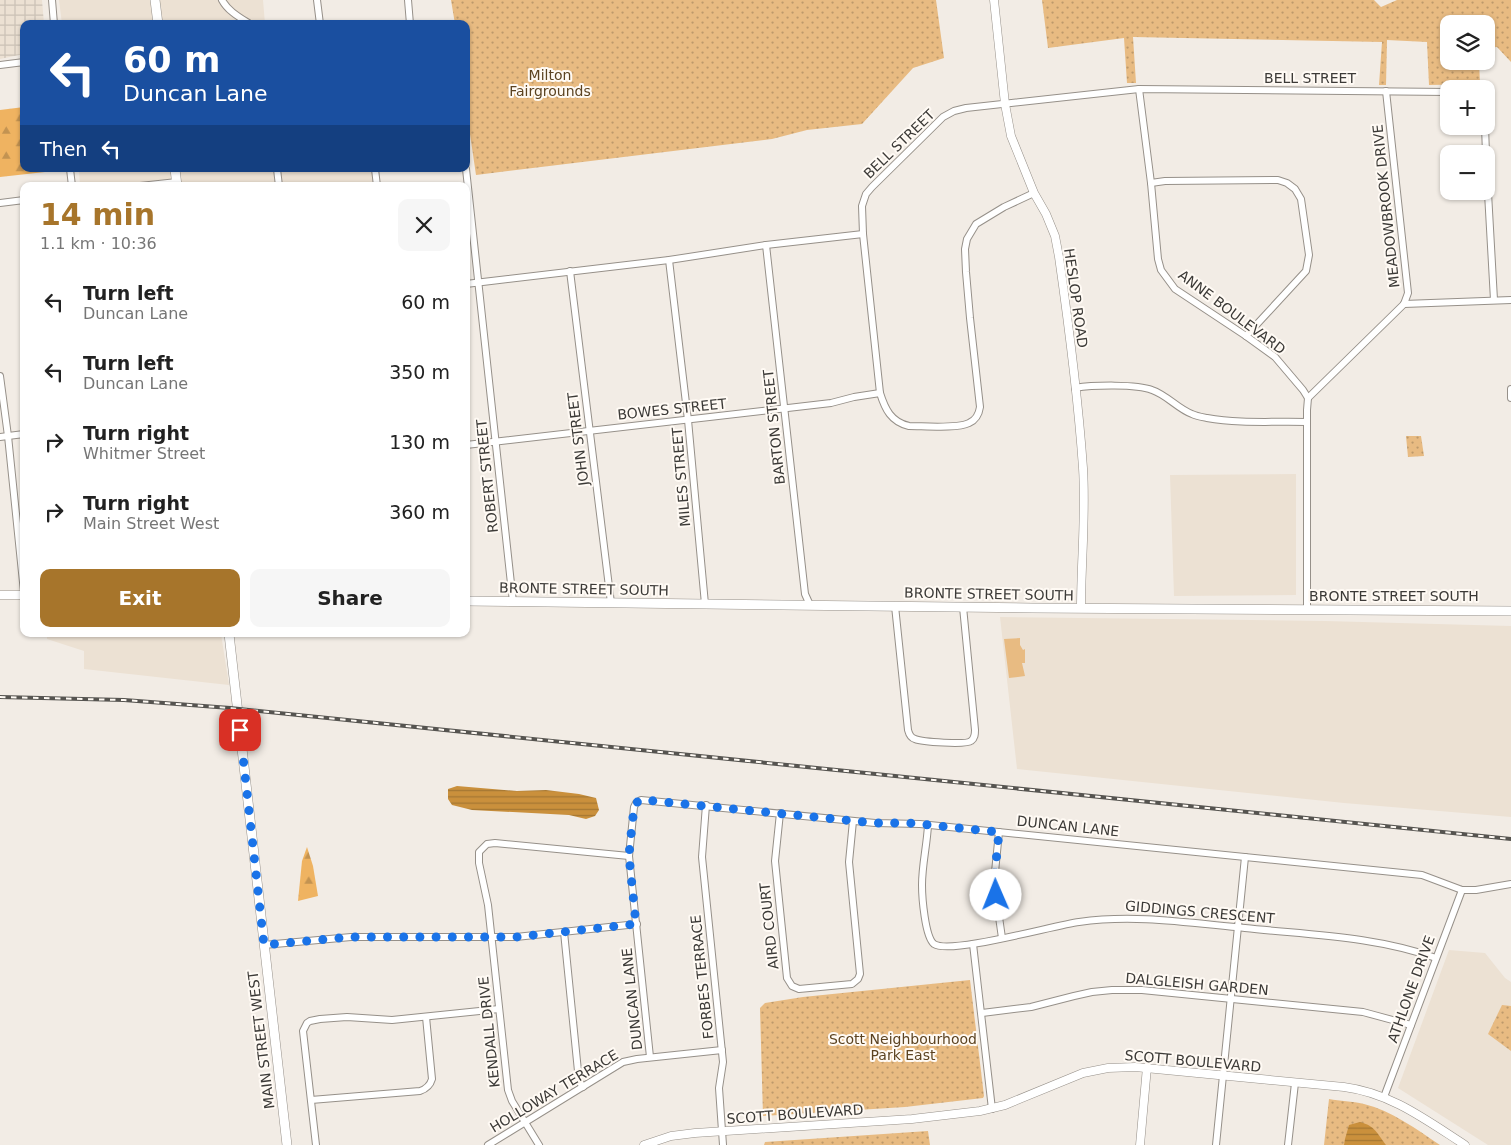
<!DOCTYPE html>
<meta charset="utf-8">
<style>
body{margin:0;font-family:"DejaVu Sans",sans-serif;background:#f6f6f6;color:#222;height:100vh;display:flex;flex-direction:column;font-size:19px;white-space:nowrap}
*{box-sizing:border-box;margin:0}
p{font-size:16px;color:#767676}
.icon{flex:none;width:28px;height:28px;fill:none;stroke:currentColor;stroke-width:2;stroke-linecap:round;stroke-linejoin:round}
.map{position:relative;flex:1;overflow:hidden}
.side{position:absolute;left:20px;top:182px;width:450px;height:455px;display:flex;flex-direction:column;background:#fff;border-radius:10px;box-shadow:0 1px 4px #0004}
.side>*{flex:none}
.hud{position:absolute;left:20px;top:20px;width:450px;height:152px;border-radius:10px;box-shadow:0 1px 4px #0004;background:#1a4fa0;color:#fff;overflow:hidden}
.controls{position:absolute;left:1440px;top:15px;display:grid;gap:10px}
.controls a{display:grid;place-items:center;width:55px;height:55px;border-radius:10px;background:#fff;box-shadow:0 1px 4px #0004;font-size:25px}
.pin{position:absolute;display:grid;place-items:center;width:42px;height:42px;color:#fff;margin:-21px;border-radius:10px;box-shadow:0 2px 8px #0006}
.me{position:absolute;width:55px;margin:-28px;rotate:359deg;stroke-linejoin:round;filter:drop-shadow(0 0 4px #0008)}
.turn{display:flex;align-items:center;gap:18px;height:105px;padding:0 20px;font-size:22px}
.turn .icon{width:65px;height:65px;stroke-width:2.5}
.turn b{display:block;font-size:35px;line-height:42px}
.then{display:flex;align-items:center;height:48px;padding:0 20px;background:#0003;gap:10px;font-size:19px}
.round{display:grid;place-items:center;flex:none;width:52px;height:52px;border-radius:10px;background:#f6f6f6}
.head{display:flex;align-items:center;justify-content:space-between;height:85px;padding:0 20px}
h1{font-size:30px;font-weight:800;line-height:38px;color:#a7752b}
.cta{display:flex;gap:10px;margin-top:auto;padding:10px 20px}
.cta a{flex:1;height:58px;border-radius:10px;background:#a7752b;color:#fff;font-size:20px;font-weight:800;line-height:58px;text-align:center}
.cta a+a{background:#f6f6f6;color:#222}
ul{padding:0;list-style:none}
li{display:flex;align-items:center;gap:15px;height:70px;padding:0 20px}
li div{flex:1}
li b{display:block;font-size:19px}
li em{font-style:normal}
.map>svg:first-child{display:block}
.built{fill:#ece1d3}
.industrial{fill:url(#industrial-grid)}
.green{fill:#e8bb82}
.forest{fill:url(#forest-firs)}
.park{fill:url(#park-dots)}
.water{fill:url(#water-rules)}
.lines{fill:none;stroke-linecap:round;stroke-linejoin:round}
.minor-casing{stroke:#969089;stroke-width:8}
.tertiary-casing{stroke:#969089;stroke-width:9}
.secondary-casing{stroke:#969089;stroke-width:10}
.minor{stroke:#fff;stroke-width:6}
.tertiary{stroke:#fff;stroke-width:8}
.secondary{stroke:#fff;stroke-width:9}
.rail-casing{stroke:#565450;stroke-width:4}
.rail{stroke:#fffaf4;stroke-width:2;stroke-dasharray:5.5;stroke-linecap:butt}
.route{stroke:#1a73e8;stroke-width:9;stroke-dasharray:0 16.2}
.labels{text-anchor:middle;stroke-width:4;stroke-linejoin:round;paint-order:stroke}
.park-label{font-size:14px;fill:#5c4321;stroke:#fffaf4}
.street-label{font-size:14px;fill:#3c3a37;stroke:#fffaf4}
</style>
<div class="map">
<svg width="1511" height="1145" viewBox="0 0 1511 1145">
<defs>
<pattern id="industrial-grid" width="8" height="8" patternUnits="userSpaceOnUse" patternTransform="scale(1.25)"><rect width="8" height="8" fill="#ece1d3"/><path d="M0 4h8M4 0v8" fill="none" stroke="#cbc2b6"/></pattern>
<pattern id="forest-firs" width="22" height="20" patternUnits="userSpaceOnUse" patternTransform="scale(1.25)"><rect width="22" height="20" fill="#efb361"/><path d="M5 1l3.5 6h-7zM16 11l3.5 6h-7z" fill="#c39351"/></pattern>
<pattern id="park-dots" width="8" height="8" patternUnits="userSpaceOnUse" patternTransform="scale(1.25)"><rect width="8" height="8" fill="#e8bb82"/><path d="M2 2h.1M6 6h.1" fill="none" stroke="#bd996b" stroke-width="1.8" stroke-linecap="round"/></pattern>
<pattern id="water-rules" width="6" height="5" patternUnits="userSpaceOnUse" patternTransform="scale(1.25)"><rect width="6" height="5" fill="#ca903c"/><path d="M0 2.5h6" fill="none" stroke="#a57733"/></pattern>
</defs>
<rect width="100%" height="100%" fill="#f2ece5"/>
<g class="built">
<polygon points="59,0 263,0 265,24 62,24"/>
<polygon points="79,169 373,169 374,186 80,186"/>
<polygon points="1296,474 1296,595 1174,596 1170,475"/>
<polygon points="1000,617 1325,621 1511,626 1511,817 1344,803 1017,769"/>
<polygon points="47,634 221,634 229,685 84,669 84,651 47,639"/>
<polygon points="1449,950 1485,953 1505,978 1511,982 1511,1145 1488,1145 1398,1088"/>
</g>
<polygon class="industrial" points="0,0 42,0 44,24 24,24 24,54 0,59"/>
<polygon class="green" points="1020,638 1020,645 1023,650 1025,649 1025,663 1022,663 1025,676 1009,678 1004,639"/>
<g class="forest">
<polygon points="24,107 24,169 45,169 45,172 0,177 0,110"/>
<polygon points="307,847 313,866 318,896 298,901 302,861"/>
</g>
<g class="park">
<polygon points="451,0 936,0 944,58 913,68 862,124 807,130 772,139 476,175 466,107 466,24 455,24"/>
<polygon points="1042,0 1374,0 1381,7 1397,0 1511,0 1511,62 1497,47 1486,48 1486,24 1449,24 1449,61 1479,61 1480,84 1429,85 1427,42 1387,40 1386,85 1379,85 1382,42 1133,37 1136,83 1127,83 1124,38 1048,48"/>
<polygon points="1406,436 1421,436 1424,456 1408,457"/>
<polygon points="970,980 984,1096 983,1098 905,1107 763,1116 760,1008 765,1003 803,997"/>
<polygon points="1502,1005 1511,1006 1511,1051 1488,1034"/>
<path d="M1329,1099C1340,1101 1352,1101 1364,1104C1392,1111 1416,1129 1440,1145H1324Z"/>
<polygon points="928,1131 930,1145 764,1145 765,1142"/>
</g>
<g class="water">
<polygon points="457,786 517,791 546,790 579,794 596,798 599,810 595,816 586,819 569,815 472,810 452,805 448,799 448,789"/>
<path d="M1360,1122C1375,1126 1377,1133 1386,1145H1344L1345,1139L1349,1125Z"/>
</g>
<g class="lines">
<g class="minor-casing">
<g id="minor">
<polyline points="52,0 54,24"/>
<path d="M222,0C228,11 239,17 250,24"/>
<polyline points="317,0 320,24"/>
<polyline points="408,0 410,24"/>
<polyline points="0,65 24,62"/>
<polyline points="1139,89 1151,183 1158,259 1161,270 1175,289 1246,336 1275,357 1303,390 1308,398 1307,410 1307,609"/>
<polyline points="1485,126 1486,154"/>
<polyline points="1486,157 1494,300"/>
<polyline points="70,169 72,186"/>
<polyline points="277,169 279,186"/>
<polyline points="375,169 377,186"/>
<polyline points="466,169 513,602"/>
<polyline points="1151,183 1165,181 1278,180 1287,183 1295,189 1301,199 1309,255 1306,271 1246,336"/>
<polyline points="140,186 177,182"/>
<path d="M1034,193L1004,207L976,224L967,239L965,249L966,272L970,318L980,407C979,414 976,420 969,423C957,429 924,426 909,426C891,422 885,409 880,393L863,234L862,206L866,194L872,187L943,117L954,111L966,108L1139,89L1449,92"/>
<polyline points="0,203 24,200"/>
<polyline points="766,245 805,594 810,605"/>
<polyline points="669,260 688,420 705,604"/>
<polyline points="570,271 611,603"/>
<polyline points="466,284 669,260 766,245 863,234"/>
<polyline points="1404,304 1511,300"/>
<polyline points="0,376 8,436 24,592"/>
<path d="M1075,388C1093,385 1137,384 1152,390C1167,395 1178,409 1192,414C1196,416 1202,417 1207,418C1240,424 1274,421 1307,422"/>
<polyline points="1511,389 1511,398"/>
<polyline points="1308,398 1404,304 1408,293 1386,91"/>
<polyline points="0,437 24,434"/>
<polyline points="466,445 831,403 854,397 880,393"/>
<path d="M895,606L908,730C909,734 911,738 915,739C922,742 966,745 971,741C975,738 975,734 975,730L963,607"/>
<polyline points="706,805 702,857 723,1062 719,1088 723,1145"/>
<polyline points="780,813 775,861 787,978 792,986 799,989 852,984 858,979 860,974 849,862 853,821"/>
<path d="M928,825C927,845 922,865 922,885C922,897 925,937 934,944C950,955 1055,925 1079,922C1135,914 1190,923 1245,928C1310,935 1374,936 1436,958"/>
<polyline points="999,832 994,882 1002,938"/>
<polyline points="564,932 579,1081 583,1087"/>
<polyline points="973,944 992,1109"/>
<polyline points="264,945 351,937 516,937 637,924"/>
<polyline points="982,1013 1031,1007 1074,996 1092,992 1112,990 1142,990 1363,1012 1411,1025"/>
<polyline points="650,1057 629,856 634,807 636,803 641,800 875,823 920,824 1422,875 1462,890 1476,890 1511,884"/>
<polyline points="1384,1097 1462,890"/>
<path d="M311,1100L420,1091C426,1089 430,1086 432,1079L426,1017"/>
<polyline points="316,1145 303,1031 307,1023 310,1021 320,1019 347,1017 392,1020 499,1009"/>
<polyline points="488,1145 623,1062 637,1059 722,1050"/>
<polyline points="539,1145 512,1101 508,1090 488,905 479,863 479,852 487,844 495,843 629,856"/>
<polyline points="1216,1145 1245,857"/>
<polyline points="1288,1145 1295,1083"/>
</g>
</g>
<g class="tertiary-casing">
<g id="tertiary">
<path d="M994,0L1005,104L1011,136L1034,193L1046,214L1055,236L1059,257C1069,327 1078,397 1083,468C1086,515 1081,562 1081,608"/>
<polyline points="0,595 24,595"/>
<path d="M644,1145L671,1136L695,1133L912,1119L980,1111L1005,1105L1083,1073L1108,1068L1135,1067L1344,1087C1391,1093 1426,1120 1465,1145"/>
<polyline points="1140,1145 1147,1067"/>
</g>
</g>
<g class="secondary-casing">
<g id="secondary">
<polyline points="155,0 158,24"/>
<polyline points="175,169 177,186"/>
<polyline points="466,601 1032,608 1511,611"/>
<polyline points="229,634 287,1145"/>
</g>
</g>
<use href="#minor" class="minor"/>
<use href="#tertiary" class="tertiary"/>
<use href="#secondary" class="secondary"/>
<g class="rail-casing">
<polyline id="rail" points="0,697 124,700 230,708 1511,839"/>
</g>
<use href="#rail" class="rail"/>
</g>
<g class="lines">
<polyline class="route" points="240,730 264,945 351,937 516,937 636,924 629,856 630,844 634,808 638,801 644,800 875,823 909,823 999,832 994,882 996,895"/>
</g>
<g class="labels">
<g class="park-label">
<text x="550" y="80">Milton<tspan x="550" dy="16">Fairgrounds</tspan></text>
<text x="903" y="1044">Scott Neighbourhood<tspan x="903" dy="16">Park East</tspan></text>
</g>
<g class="street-label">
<text x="1310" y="83">BELL STREET</text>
<text transform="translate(899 144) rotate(-44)" y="5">BELL STREET</text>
<text transform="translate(1386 206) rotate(-96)" y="5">MEADOWBROOK DRIVE</text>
<text transform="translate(1076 298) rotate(82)" y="5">HESLOP ROAD</text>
<text transform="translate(1232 312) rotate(37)" y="5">ANNE BOULEVARD</text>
<text transform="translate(672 409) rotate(-6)" y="5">BOWES STREET</text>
<text transform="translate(774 427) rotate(-96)" y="5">BARTON STREET</text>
<text transform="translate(578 439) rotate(-97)" y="5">JOHN STREET</text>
<text transform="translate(487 476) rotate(-96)" y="5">ROBERT STREET</text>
<text transform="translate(681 477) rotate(-95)" y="5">MILES STREET</text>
<text transform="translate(584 589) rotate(1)" y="5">BRONTE STREET SOUTH</text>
<text transform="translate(989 594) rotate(1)" y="5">BRONTE STREET SOUTH</text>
<text x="1394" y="601">BRONTE STREET SOUTH</text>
<text transform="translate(1068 826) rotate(6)" y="5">DUNCAN LANE</text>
<text transform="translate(1200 912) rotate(5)" y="5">GIDDINGS CRESCENT</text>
<text transform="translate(769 926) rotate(-96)" y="5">AIRD COURT</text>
<text transform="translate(702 977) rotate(-96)" y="5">FORBES TERRACE</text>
<text transform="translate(1197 984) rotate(5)" y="5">DALGLEISH GARDEN</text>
<text transform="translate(1411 989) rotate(-70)" y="5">ATHLONE DRIVE</text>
<text transform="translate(632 999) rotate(-96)" y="5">DUNCAN LANE</text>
<text transform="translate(489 1032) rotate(-96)" y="5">KENDALL DRIVE</text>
<text transform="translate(261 1040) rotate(-97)" y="5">MAIN STREET WEST</text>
<text transform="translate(1193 1061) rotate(5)" y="5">SCOTT BOULEVARD</text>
<text transform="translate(554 1091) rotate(-31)" y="5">HOLLOWAY TERRACE</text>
<text transform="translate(795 1114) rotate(-4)" y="5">SCOTT BOULEVARD</text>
</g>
</g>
</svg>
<div class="controls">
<a><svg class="icon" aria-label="layers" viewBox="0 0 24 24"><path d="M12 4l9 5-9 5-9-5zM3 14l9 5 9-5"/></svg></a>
<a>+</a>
<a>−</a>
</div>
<div class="pin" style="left:240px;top:730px;background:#d93025"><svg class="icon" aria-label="arrive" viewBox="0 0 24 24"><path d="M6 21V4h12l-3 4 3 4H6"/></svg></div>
<svg class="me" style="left:996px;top:895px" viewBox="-20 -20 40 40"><circle r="19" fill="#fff"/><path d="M0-13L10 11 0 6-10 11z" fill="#1a73e8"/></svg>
<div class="hud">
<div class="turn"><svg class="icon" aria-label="left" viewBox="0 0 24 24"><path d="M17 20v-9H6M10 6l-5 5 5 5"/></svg><div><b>60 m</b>Duncan Lane</div></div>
<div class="then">Then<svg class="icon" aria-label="left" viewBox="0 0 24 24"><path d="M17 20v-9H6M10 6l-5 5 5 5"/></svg></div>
</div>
<section class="side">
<div class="head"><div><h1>14 min</h1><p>1.1 km · 10:36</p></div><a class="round"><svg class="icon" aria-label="close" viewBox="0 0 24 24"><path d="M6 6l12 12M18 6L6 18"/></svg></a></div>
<ul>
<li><svg class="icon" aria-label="left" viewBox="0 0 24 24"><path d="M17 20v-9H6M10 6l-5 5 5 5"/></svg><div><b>Turn left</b><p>Duncan Lane</p></div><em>60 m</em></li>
<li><svg class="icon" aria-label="left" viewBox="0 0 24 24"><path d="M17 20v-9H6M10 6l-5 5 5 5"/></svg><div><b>Turn left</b><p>Duncan Lane</p></div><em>350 m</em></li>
<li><svg class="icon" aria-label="right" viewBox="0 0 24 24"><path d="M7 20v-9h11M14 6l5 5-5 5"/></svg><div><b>Turn right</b><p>Whitmer Street</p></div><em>130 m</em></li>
<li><svg class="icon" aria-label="right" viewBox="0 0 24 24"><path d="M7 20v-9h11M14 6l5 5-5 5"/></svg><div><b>Turn right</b><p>Main Street West</p></div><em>360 m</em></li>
</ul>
<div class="cta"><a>Exit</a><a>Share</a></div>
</section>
</div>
